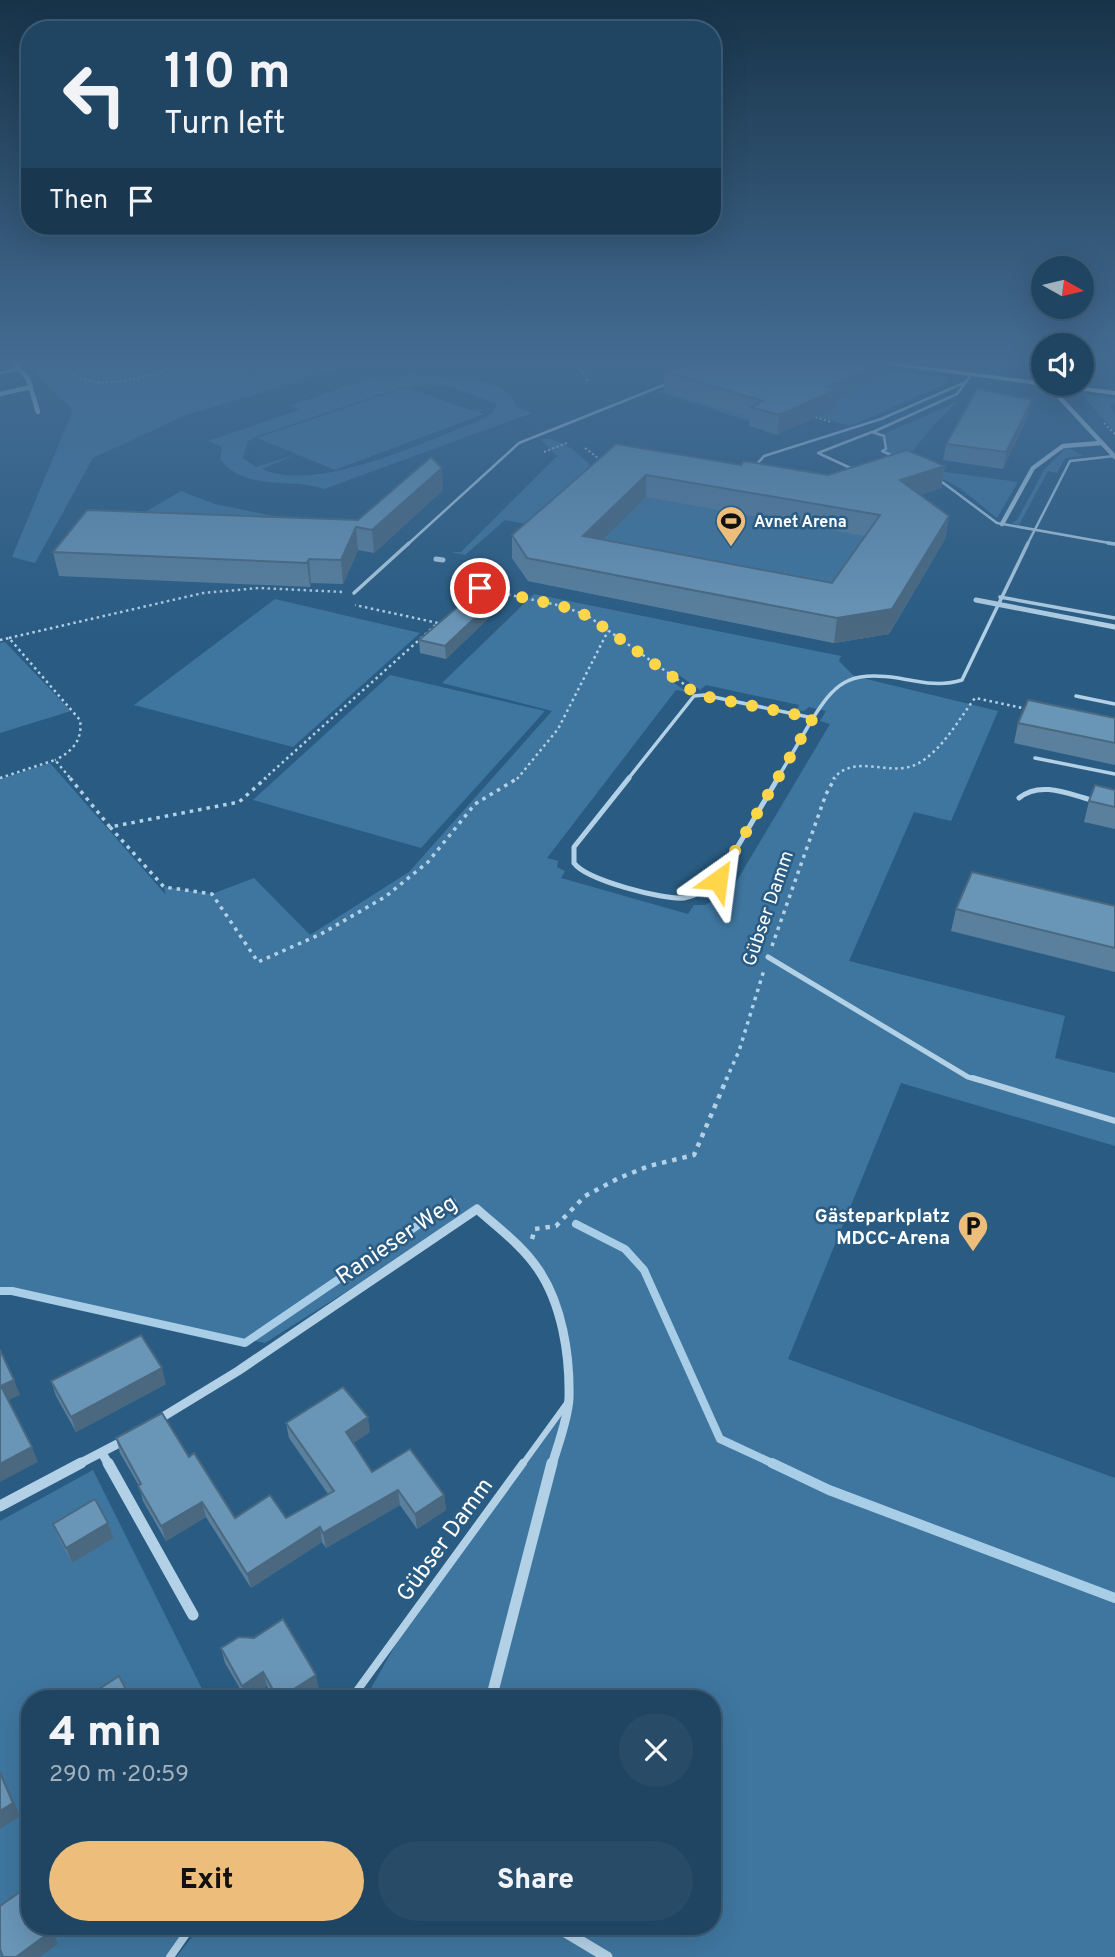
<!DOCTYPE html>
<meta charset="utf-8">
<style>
body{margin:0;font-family:Overpass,sans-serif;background:#284c68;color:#f1f3f6;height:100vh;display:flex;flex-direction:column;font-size:26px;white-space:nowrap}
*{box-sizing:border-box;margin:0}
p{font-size:23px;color:#a2b1be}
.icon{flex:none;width:38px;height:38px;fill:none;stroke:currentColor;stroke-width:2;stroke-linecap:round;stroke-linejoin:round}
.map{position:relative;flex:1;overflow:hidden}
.side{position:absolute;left:21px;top:1690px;width:700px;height:245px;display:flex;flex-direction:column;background:#204562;border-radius:28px;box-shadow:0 7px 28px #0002,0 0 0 2px #3d5d77}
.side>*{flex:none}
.top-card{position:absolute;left:21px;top:21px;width:700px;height:214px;border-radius:28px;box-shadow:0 7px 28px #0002,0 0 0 2px #3d5d77;background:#204562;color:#f1f3f6;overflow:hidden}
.needle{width:46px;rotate:98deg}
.tools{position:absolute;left:1031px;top:256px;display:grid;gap:14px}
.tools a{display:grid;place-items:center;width:63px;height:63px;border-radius:50%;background:#204562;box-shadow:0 7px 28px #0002,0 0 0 2px #3d5d77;font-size:35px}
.pin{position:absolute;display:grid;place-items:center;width:60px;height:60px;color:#fff;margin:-30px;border:4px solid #fff;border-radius:50%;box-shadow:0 2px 7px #0007}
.me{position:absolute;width:77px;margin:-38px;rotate:31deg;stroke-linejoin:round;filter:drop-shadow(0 0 5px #0008)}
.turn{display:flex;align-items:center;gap:24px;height:147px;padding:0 28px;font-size:32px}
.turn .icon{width:91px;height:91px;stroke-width:2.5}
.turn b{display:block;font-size:49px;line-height:60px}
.then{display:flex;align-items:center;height:66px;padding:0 28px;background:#0003;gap:14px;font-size:26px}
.round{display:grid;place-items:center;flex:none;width:74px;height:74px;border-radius:37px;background:#284c68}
.headline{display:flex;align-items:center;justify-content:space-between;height:119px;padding:0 28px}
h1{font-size:42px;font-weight:800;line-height:52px}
.primary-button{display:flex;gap:14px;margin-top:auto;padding:14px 28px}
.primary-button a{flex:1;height:80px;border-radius:42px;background:#edbe7b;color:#111;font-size:28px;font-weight:800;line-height:80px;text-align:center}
.primary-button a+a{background:#284c68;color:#f1f3f6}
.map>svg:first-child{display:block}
.green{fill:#3f769f;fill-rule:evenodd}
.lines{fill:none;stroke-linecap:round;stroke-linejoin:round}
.stream-far1{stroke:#a8cde6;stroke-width:8}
.stream{stroke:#a8cde6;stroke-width:10}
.path-far3{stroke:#b3d1e6;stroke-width:2;stroke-dasharray:2 2.5;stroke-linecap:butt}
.path-far2{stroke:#b3d1e6;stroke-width:2.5;stroke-dasharray:2.5 3.5;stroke-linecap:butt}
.path-far1{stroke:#b3d1e6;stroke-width:3.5;stroke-dasharray:3.5 5;stroke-linecap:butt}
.path{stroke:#b3d1e6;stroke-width:4.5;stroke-dasharray:4.5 6;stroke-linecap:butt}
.lane-far4{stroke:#b3d1e6;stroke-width:2.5}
.lane-far3{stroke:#b3d1e6;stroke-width:3.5}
.lane-far2{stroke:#b3d1e6;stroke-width:5}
.lane-far1{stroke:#b3d1e6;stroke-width:6}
.lane{stroke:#b3d1e6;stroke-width:8}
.street-far3{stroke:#b3d1e6;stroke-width:4.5}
.street-far2{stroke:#b3d1e6;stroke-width:5}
.street-far1{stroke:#b3d1e6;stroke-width:9}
.street{stroke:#b3d1e6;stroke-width:11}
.secondary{fill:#dcebf6;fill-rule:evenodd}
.wall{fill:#5a809d;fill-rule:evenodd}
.shaded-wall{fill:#4a687f}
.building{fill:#6995b6;stroke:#4a687f;stroke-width:2;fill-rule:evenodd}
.route{stroke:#ffd54a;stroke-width:12;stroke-dasharray:0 21.6}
.labels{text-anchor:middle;stroke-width:5;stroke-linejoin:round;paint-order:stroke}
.far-poi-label{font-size:16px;font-weight:bold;fill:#fff;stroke:#2a5c83;text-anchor:start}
.street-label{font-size:19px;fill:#fff;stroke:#2a5c83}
.poi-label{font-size:19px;font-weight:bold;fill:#fff;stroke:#2a5c83;text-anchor:end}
.near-street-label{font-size:23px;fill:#fff;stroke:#2a5c83}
</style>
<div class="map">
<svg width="1115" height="1957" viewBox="0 0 1115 1957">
<rect width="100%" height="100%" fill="#2a5c83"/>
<g class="green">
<polygon points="22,360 368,360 184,416 93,458 35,563 12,557 73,410"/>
<polygon points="721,360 818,360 949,378 943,385 851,426 800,412 755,423 659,392 685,382"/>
<path d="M412,373C442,382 505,370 516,407L532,413L324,489C291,477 244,492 220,459L222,447L208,441L299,410L289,406L376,376L389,381ZM422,385L446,386L495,403L496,406L493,413L479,421C425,441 317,494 262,469L295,455L256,467L243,458L247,442L257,436L402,387Z"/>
<polygon points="406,387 470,410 487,409 477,411 484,414 335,470 257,438"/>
<polygon points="1080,393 1115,398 1115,403 1109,406 1115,415 1115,432"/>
<polygon points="957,402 931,428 905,461 882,451 886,449 882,435"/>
<path d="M540,439C561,437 580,453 593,469L530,525L505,520L465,555L451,552H461L557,456Z"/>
<polygon points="1068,448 1084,456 1065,458 1057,473 1048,471 1019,525 1012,523 1017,520 1044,470 1063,451 1059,449"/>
<polygon points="924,469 1018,482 997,518 960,488"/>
<polygon points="600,478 918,518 945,539 889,634 834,643 528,581 512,558"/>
<polygon points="181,491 215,504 288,519 142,514"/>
<path d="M534,594L841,656L839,661L854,676L998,711L951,821L914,812L849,961L1065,1016L1055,1058L1115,1073V1146L901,1083L788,1359L1115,1478V1957H176L200,1927H712V1699H365L410,1619L569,1400L562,1318L527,1255L477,1209L265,1343L0,1288V779L50,763L166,895L164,887L212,894L254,878L310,935L409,872L552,711L442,683ZM676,673L700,690L706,685L799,705L797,710L804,711L809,707L826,711L820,721L830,724L723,904L712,901L705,905H694L688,914L561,878L565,871L557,867L558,861L547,858L676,690L687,692L666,677Z"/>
<polygon points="275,599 420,633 293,747 134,705"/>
<polygon points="5,642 71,711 0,733 0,643"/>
<polygon points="390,675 545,711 421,848 253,800"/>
<polygon points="93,1470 207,1699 30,1699 30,1927 187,1927 166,1957 0,1957 0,1521"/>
</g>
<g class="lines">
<g class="stream-far1">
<polyline points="576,1224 625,1249 644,1270 720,1439 776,1465"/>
<polyline points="0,1291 12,1291 245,1343 452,1202"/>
</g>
<polyline class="stream" points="772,1463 829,1490 1115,1598"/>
<g class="path-far3">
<path d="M74,360L62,363C84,397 140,378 170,369L146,360"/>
<polyline points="569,360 587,376 587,383"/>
<polyline points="678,360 686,366"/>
<polyline points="811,416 831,422"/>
<polyline points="1104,423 1115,434"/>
<polyline points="585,448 602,461"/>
<polyline points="544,452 569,442"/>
</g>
<g class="path-far2">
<polyline points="469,572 482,589 562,606 588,616 688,687"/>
<polyline points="9,638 203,593 259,588 344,592"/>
<path d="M0,640L9,638L80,720C83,740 72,752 55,760"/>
<polyline points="0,778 55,760 71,779"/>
<polyline points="264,779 438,623 355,605"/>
<polyline points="517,779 558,729 608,631"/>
<path d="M833,779C856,752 889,778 917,764C941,752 959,719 975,698L1027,709"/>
</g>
<g class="path-far1">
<polyline points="70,778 110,827 239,802 266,778"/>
<polyline points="110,827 164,887 212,894 258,962 321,934 385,897 428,862 475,804 518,778"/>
<polyline points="772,946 826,794 835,778"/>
<polyline points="726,1080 739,1051 764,970"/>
</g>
<polyline class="path" points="532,1239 535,1229 556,1226 585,1196 619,1178 649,1166 694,1155 727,1078"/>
<g class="lane-far4">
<polyline points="0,373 21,369"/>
<polygon points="872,432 884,436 886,449 882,451 911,464 870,477 818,453"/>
<polyline points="873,432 957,394 971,375"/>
<polyline points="757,464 764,456 881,419 966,382"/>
<polyline points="938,479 997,523 1115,544"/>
<polyline points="407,545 519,443 669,383"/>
<polyline points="1027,545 1070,461 1114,456"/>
</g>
<g class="lane-far3">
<polyline points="1108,543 1115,544"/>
<polyline points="354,593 409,543"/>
<polyline points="1000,597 1115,618"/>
<polyline points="1076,696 1115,704"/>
<polyline points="1035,758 1115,774"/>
<polyline points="628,779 694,696 704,695 813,718"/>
<path d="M777,779C788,761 799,742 810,723C835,682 848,671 898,678C920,682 940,687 962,680L1028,543"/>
</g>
<g class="lane-far2">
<path d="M629,778L574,847V863C586,880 663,900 684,898C698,896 708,889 718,880L778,778"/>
<path d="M1019,798C1041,780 1071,795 1095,801"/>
<polyline points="768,957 968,1077 979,1080"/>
</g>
<g class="lane-far1">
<polyline points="973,1078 1115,1121"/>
<polyline points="522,1465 567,1403"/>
</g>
<g class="lane">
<polyline points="351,1699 523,1463"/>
<polyline points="170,1957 191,1927"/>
</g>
<g class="street-far3">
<polyline points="12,360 28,379 38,412"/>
<polyline points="1048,385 1115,457"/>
<polyline points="0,394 31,387"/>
<polyline points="1002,524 1033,468 1063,446 1101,443"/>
</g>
<g class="street-far2">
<polyline points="436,559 443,560"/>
<polyline points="976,600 1115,627"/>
</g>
<g class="street-far1">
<path d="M156,1421L238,1371L477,1209C498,1228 522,1245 538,1269C562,1304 570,1355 569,1398C568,1419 558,1444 552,1465"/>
<polyline points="102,1453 109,1465"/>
<polyline points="77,1465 125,1440"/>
</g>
<g class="street">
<polyline points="108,1463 193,1615"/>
<polyline points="0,1506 81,1463"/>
<polyline points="491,1699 552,1463"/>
<polyline points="557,1927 607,1957"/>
</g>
<polygon class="secondary" points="851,360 873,360 1115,391 1115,395"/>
</g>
<g class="wall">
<polygon points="741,361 882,380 837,400 836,408 777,435 749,426 750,417 664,391 665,372 710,362"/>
<polygon points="1028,416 1003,469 943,460 946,444"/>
<path d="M616,444L741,465L828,475L945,466L941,488L920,495L949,516L945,539L889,634L834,643L528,581L512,558V535ZM646,497L865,536L832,583L602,540Z"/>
<polygon points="443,490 374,553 358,550 343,584 311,583 310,587 59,576 53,552 358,520"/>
<polygon points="497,597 498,609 446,659 420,653 419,640"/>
<polygon points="1115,718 1115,765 1014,743 1018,723"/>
<polygon points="1115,790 1115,829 1084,822 1089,801"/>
<polygon points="1115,906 1115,972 951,931 956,909"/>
<polygon points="51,1381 166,1384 76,1432 56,1396"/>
<polygon points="286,1423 370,1432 353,1443 372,1472 444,1495 446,1510 417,1529 400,1505 326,1548 322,1542 251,1588 206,1517 166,1541 143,1501 139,1486 120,1453 116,1438 189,1457 235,1518 286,1518 328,1494 289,1438"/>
<polygon points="108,1523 114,1538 72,1563 59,1539 53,1524"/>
<polygon points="221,1648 319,1689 303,1699 274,1699 267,1686 247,1699 246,1699 225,1663"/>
</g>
<g class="shaded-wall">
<polygon points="885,361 882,380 837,400 836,408 777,435 779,415 828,386"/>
<polygon points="1032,400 1028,416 1003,469 1006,452"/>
<polygon points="945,466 941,488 897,502 900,480"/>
<polygon points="442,468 443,490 374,553 372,530"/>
<polygon points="646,475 646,497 583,559 583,536"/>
<polygon points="949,516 945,539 889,634 834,643 837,618"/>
<polygon points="356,527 358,550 343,584 341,560"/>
<polygon points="309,559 311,583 310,587 307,563"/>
<polygon points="497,597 498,609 446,659 445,646"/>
<polygon points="162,1368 166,1384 76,1432 71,1417"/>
<polygon points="14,1380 20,1395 7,1401 1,1386"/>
<polygon points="368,1417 370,1432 348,1447 346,1432"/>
<polygon points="32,1447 38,1462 0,1482 0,1464"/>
<polygon points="398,1490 400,1505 326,1548 323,1533"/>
<polygon points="444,1495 446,1510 417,1529 415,1514"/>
<polygon points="202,1502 206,1517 166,1541 161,1526"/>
<polygon points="108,1523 114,1538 72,1563 66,1548"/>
<polygon points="320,1527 322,1542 251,1588 247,1574"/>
<polygon points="263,1672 267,1686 246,1699 242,1686"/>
<polygon points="316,1675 319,1689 303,1699 279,1699"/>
<polygon points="0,1770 20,1816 0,1829"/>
<polygon points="48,1927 50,1927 58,1944 40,1957 16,1957"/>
</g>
<g class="building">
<polygon points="696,360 703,360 710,362 717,360 736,360 741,361 744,360 880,360 885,361 828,386 838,389 779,415 751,407 763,401 665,372"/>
<polygon points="977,389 1032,400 1006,452 946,444"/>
<path d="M616,444L741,465L744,461L828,475L907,450L945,466L900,480L949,516L892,609L837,618L527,558L512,535ZM646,475L880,515L832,583L583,536Z"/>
<polygon points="431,457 442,468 372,530 356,527 341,560 309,559 307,563 53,552 87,510 358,520"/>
<polygon points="475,592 497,597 445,646 419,640"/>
<polygon points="1028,700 1115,718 1115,743 1018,723"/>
<polygon points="1095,785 1115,790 1115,807 1089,801"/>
<polygon points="972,872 1115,906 1115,948 956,909"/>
<polygon points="141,1335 162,1368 71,1417 51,1381"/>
<polygon points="0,1350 14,1380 1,1386 32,1447 0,1464"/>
<polygon points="343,1387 368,1417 346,1432 372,1472 410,1449 444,1495 415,1514 398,1490 323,1533 320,1527 247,1574 202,1502 161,1526 138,1486 141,1484 116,1438 162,1413 189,1457 194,1453 235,1518 270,1495 286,1518 334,1491 286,1423"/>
<polygon points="95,1499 108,1523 66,1548 53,1524"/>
<polygon points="283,1619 316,1675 278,1699 263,1672 242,1686 221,1648 239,1637 254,1638"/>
<polygon points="119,1676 131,1699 84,1699"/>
<polygon points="0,1773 13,1803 0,1811"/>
<polygon points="30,1885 30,1927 48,1927 50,1932 16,1957 3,1957 0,1949 0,1906"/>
</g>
<linearGradient id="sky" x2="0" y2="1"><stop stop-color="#173348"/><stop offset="0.57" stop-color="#446c93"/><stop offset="1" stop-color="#446c93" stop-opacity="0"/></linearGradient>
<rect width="1115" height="634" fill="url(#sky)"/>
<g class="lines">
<polyline class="route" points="480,588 562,606 588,616 698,695 813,718 718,880"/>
</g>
<defs>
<g id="stadium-pin" transform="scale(1.575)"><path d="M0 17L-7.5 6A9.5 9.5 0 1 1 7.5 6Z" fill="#edbe7b" stroke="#2a5c83"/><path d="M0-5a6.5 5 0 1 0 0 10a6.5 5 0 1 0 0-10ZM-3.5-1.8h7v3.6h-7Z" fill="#111"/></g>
<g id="parking-pin" transform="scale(1.575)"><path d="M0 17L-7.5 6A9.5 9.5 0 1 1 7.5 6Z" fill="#edbe7b" stroke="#2a5c83"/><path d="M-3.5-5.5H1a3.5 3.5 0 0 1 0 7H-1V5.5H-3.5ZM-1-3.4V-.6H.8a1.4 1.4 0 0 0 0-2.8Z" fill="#111"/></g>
</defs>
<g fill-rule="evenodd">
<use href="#stadium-pin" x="731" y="521"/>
<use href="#parking-pin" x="973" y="1226"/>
</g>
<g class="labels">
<g class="far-poi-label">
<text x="754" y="527">Avnet Arena</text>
</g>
<g class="street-label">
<text transform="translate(767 908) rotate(-71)" y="7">Gübser Damm</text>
</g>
<g class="poi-label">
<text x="950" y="1222">Gästeparkplatz<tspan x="950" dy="22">MDCC-Arena</tspan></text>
</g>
<g class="near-street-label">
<text transform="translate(396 1239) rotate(-34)" y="8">Ranieser Weg</text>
<text transform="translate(444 1539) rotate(-54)" y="8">Gübser Damm</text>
</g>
</g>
</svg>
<div class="tools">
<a><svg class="needle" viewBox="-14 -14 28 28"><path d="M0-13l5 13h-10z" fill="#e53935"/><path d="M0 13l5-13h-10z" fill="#a2b1be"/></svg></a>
<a><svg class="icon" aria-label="sound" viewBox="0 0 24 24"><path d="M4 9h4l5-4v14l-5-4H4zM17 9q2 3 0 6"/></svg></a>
</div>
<div class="pin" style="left:480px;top:588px;background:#d93025"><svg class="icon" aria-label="arrive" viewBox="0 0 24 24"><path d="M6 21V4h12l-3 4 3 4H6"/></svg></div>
<svg class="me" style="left:718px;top:880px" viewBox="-20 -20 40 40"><path d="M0-17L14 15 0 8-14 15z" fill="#ffd54a" stroke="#fff" stroke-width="4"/></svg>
<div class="top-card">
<div class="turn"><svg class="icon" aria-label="left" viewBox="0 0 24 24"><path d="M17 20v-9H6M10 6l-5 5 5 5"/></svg><div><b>110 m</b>Turn left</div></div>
<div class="then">Then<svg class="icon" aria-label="arrive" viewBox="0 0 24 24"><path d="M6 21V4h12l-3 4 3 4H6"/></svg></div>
</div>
<section class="side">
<div class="headline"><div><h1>4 min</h1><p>290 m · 20:59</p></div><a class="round"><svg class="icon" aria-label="close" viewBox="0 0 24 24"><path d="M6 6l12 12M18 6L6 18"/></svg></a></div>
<div class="primary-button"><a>Exit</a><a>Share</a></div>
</section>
</div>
